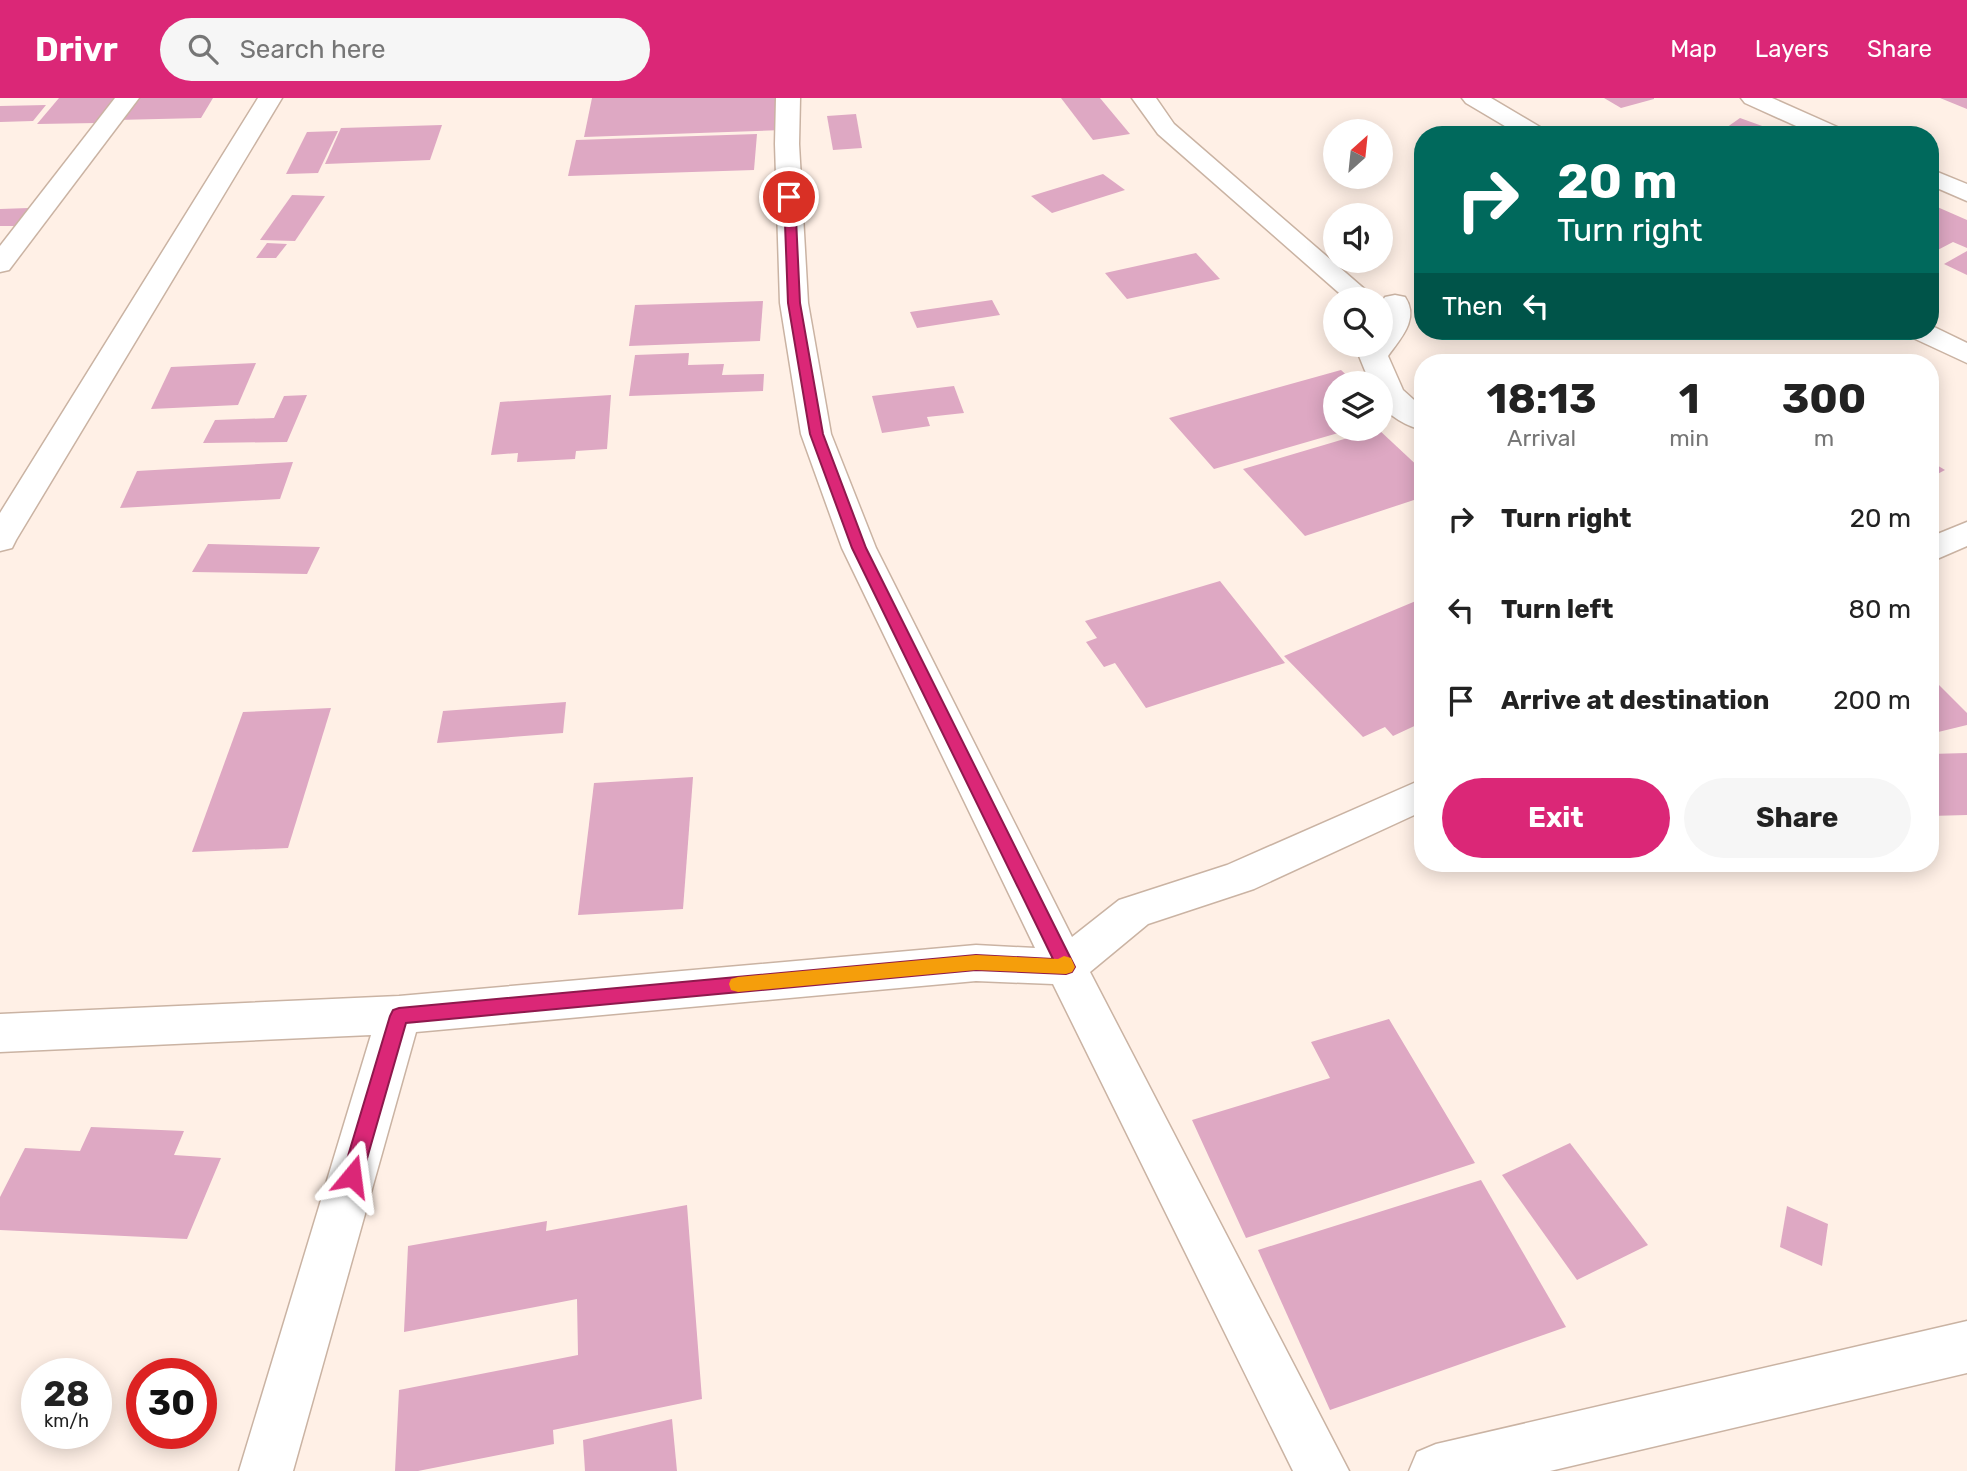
<!DOCTYPE html>
<style>
body{margin:0;font-family:Rubik,sans-serif;background:#f6f6f6;color:#222;height:100vh;display:flex;flex-direction:column;font-size:26px;white-space:nowrap}
*{box-sizing:border-box;margin:0}
p{font-size:23px;color:#767676}
.icon{flex:none;width:38px;height:38px;fill:none;stroke:currentColor;stroke-width:2;stroke-linecap:round;stroke-linejoin:round}
.map{position:relative;flex:1;overflow:hidden}
.panel{position:absolute;left:1414px;top:256px;width:525px;height:518px;display:flex;flex-direction:column;background:#fff;border-radius:28px;box-shadow:0 4px 18px #0003}
.panel>*{flex:none}
.banner{position:absolute;left:1414px;top:28px;width:525px;height:214px;border-radius:28px;box-shadow:0 4px 18px #0003;background:#00695c;color:#fff;overflow:hidden}
.needle{width:46px;rotate:27deg}
.controls{position:absolute;left:1323px;top:21px;display:grid;gap:14px}
.controls a{display:grid;place-items:center;width:70px;height:70px;border-radius:50%;background:#fff;box-shadow:0 4px 18px #0003;font-size:35px}
.speed{position:absolute;left:21px;top:1260px;display:flex;gap:14px;font-size:35px;font-weight:700;text-align:center}
.speed>*{display:grid;place-content:center;width:91px;height:91px;border-radius:50%;background:#fff;box-shadow:0 4px 18px #0003;line-height:1}
.speed small{font-size:18px;font-weight:400}
.speed .limit{border:10px solid #d22;background:#fff;color:#111}
.pin{position:absolute;display:grid;place-items:center;width:60px;height:60px;color:#fff;margin:-30px;border:4px solid #fff;border-radius:50%;box-shadow:0 2px 7px #0007}
.me{position:absolute;width:77px;margin:-38px;rotate:16deg;stroke-linejoin:round;filter:drop-shadow(0 0 5px #0008)}
.turn{display:flex;align-items:center;gap:24px;height:147px;padding:0 28px;font-size:32px}
.turn .icon{width:91px;height:91px;stroke-width:2.5}
.turn b{display:block;font-size:49px;line-height:60px}
.then{display:flex;align-items:center;height:66px;padding:0 28px;background:#0003;gap:14px;font-size:26px}
.eta{display:flex;justify-content:space-evenly;align-items:center;height:119px;text-align:center}
.eta b{font-size:42px;font-weight:700;line-height:49px}
.cta{display:flex;gap:14px;margin-top:auto;padding:14px 28px}
.cta a{flex:1;height:80px;border-radius:42px;background:#db2777;color:#fff;font-size:28px;font-weight:700;line-height:80px;text-align:center}
.cta a+a{background:#f6f6f6;color:#222}
ul{padding:0;list-style:none}
li{display:flex;align-items:center;gap:21px;height:91px;padding:0 28px}
li div{flex:1}
li b{display:block;font-size:26px}
li em{font-style:normal}
header{display:flex;align-items:center;gap:42px;box-sizing:border-box;height:98px;padding:0 35px;background:#db2777;color:#fff}
header strong{font-size:33px}
nav{display:flex;gap:38px;margin-inline-start:auto;font-size:24px}
.search{width:490px;height:63px;background:#f6f6f6;display:flex;align-items:center;gap:18px;box-sizing:border-box;padding:0 24px;border-radius:38px;color:#767676;font-size:26px}
.map>svg:first-child{display:block}
.building{fill:#dea8c3}
.lines{fill:none;stroke-linecap:round;stroke-linejoin:round}
.minor-casing{stroke:#cab3a3;stroke-width:3}
.minor{fill:#fff;fill-rule:evenodd}
.route{fill:#db2777;stroke:#8e194d;stroke-width:2}
.slow{fill:#f59e0b}
</style>
<header>
<strong>Drivr</strong>
<div class="search"><svg class="icon" aria-label="search" viewBox="0 0 24 24"><circle cx="10" cy="10" r="6"/><path d="M15 15l6 6"/></svg>Search here</div>
<nav><a>Map</a><a>Layers</a><a>Share</a></nav>
</header>
<div class="map">
<svg width="1967" height="1373" viewBox="0 0 1967 1373">
<rect width="100%" height="100%" fill="#fff0e6"/>
<g class="building">
<polygon points="59,0 117,0 97,25 37,26"/>
<polygon points="132,0 213,0 201,20 116,22"/>
<polygon points="592,0 784,0 783,32 584,39"/>
<polygon points="1061,0 1100,0 1130,36 1093,42"/>
<polygon points="1604,0 1654,0 1654,1 1621,10"/>
<polygon points="1940,0 1967,0 1967,11"/>
<polygon points="46,7 33,23 0,24 0,8"/>
<polygon points="856,16 862,50 833,52 827,18"/>
<polygon points="1740,20 1776,33 1771,37 1716,37"/>
<polygon points="442,27 430,62 325,66 341,30"/>
<polygon points="338,33 318,75 286,76 307,34"/>
<polygon points="757,36 754,72 568,78 576,42"/>
<polygon points="1103,76 1125,92 1052,115 1031,98"/>
<polygon points="292,97 325,98 295,143 260,142"/>
<polygon points="1935,108 1967,122 1967,150 1953,144 1930,156 1930,110"/>
<polygon points="29,110 16,128 0,128 0,111"/>
<polygon points="267,145 287,146 276,160 256,160"/>
<polygon points="1967,153 1967,177 1944,166"/>
<polygon points="1196,155 1220,181 1127,201 1105,175"/>
<polygon points="992,202 1000,217 917,230 910,214"/>
<polygon points="763,203 760,243 629,248 635,207"/>
<polygon points="689,255 688,267 724,266 722,277 764,276 763,293 629,298 635,257"/>
<polygon points="256,265 238,307 151,311 171,269"/>
<polygon points="1341,272 1355,285 1335,285 1335,331 1352,331 1214,371 1169,320"/>
<polygon points="954,288 964,315 927,319 930,328 882,335 872,298"/>
<polygon points="307,297 287,344 203,345 215,322 274,320 284,298"/>
<polygon points="611,297 607,351 576,353 575,361 517,364 518,355 491,357 500,304"/>
<polygon points="1378,331 1423,373 1423,399 1305,438 1243,371"/>
<polygon points="1930,363 1945,372 1930,380"/>
<polygon points="293,364 280,401 120,410 137,373"/>
<polygon points="208,446 320,449 307,476 192,474"/>
<polygon points="1220,483 1285,565 1146,610 1115,565 1104,569 1086,544 1097,540 1085,523"/>
<polygon points="1423,500 1423,624 1393,638 1385,629 1363,639 1284,558"/>
<polygon points="1930,578 1967,615 1967,627 1930,636"/>
<polygon points="566,604 563,635 437,645 443,613"/>
<polygon points="331,610 288,750 192,754 243,614"/>
<polygon points="1967,655 1967,717 1930,718 1930,656"/>
<polygon points="693,679 683,811 578,817 594,685"/>
<polygon points="1389,921 1475,1065 1246,1140 1192,1022 1330,980 1311,944"/>
<polygon points="91,1029 184,1033 174,1057 221,1060 187,1141 0,1132 0,1099 25,1050 80,1053"/>
<polygon points="1570,1045 1648,1147 1577,1182 1502,1077"/>
<polygon points="1481,1082 1566,1229 1330,1312 1258,1152"/>
<polygon points="687,1107 702,1301 553,1332 554,1346 418,1373 395,1373 399,1292 578,1257 577,1201 404,1234 408,1148 547,1123 546,1133"/>
<polygon points="1787,1108 1828,1126 1822,1168 1780,1149"/>
<polygon points="672,1321 677,1373 585,1373 583,1342"/>
</g>
<g class="lines">
<g class="minor-casing">
<g id="minor">
<polygon points="115,0 139,0 9,172 0,174 0,148"/>
<polygon points="258,0 282,0 16,442 12,450 0,453 0,415"/>
<polygon points="776,0 800,0 799,46 808,205 831,336 876,450 1072,839 1119,802 1227,767 1423,681 1423,713 1254,791 1148,826 1090,874 1349,1373 1293,1373 1053,886 976,883 416,934 293,1373 239,1373 371,937 0,954 0,916 399,898 976,847 1035,850 842,450 801,336 780,205 775,46"/>
<polygon points="1132,0 1156,0 1174,26 1376,201 1346,201 1158,36"/>
<polygon points="1462,0 1491,0 1545,32 1549,37 1520,37 1466,5"/>
<polygon points="1741,0 1772,0 1844,32 1848,37 1816,37 1745,5"/>
<polygon points="1930,71 1967,86 1967,103 1930,87"/>
<path d="M1395,197L1405,199C1420,221 1400,241 1388,258L1403,292L1423,310V332C1409,329 1386,318 1381,303C1379,298 1381,290 1381,285H1370L1359,258L1367,247H1381V205L1385,199Z"/>
<polygon points="1930,227 1967,245 1967,265 1911,239 1907,233 1930,233"/>
<polygon points="1967,424 1967,448 1930,464 1930,439"/>
<polygon points="1967,1223 1967,1275 1550,1373 1409,1373 1417,1354 1436,1346"/>
</g>
</g>
<use href="#minor" class="minor"/>
</g>
<polygon class="route" points="789,96 795,99 800,205 823,336 866,450 1075,869 1072,874 1066,876 976,872 406,925 362,1078 359,1085 352,1087 345,1085 342,1078 390,918 393,912 399,910 976,857 1053,861 852,450 810,336 788,205 784,99"/>
<polygon class="slow" points="976,857 1058,861 1064,858 1071,860 1075,869 1072,874 1066,876 976,872 738,894 731,892 729,886 731,881 738,879"/>
</svg>
<div class="controls">
<a><svg class="needle" viewBox="-14 -14 28 28"><path d="M0-13l5 13h-10z" fill="#e53935"/><path d="M0 13l5-13h-10z" fill="#767676"/></svg></a>
<a><svg class="icon" aria-label="sound" viewBox="0 0 24 24"><path d="M4 9h4l5-4v14l-5-4H4zM17 9q2 3 0 6"/></svg></a>
<a><svg class="icon" aria-label="search" viewBox="0 0 24 24"><circle cx="10" cy="10" r="6"/><path d="M15 15l6 6"/></svg></a>
<a><svg class="icon" aria-label="layers" viewBox="0 0 24 24"><path d="M12 4l9 5-9 5-9-5zM3 14l9 5 9-5"/></svg></a>
</div>
<div class="speed"><div>28<small>km/h</small></div><div class="limit">30</div></div>
<div class="pin" style="left:789px;top:99px;background:#d93025"><svg class="icon" aria-label="arrive" viewBox="0 0 24 24"><path d="M6 21V4h12l-3 4 3 4H6"/></svg></div>
<svg class="me" style="left:352px;top:1078px" viewBox="-20 -20 40 40"><path d="M0-17L14 15 0 8-14 15z" fill="#db2777" stroke="#fff" stroke-width="4"/></svg>
<div class="banner">
<div class="turn"><svg class="icon" aria-label="right" viewBox="0 0 24 24"><path d="M7 20v-9h11M14 6l5 5-5 5"/></svg><div><b>20 m</b>Turn right</div></div>
<div class="then">Then<svg class="icon" aria-label="left" viewBox="0 0 24 24"><path d="M17 20v-9H6M10 6l-5 5 5 5"/></svg></div>
</div>
<section class="panel">
<div class="eta">
<div><b>18:13</b><p>Arrival</p></div>
<div><b>1</b><p>min</p></div>
<div><b>300</b><p>m</p></div>
</div>
<ul>
<li><svg class="icon" aria-label="right" viewBox="0 0 24 24"><path d="M7 20v-9h11M14 6l5 5-5 5"/></svg><div><b>Turn right</b></div><em>20 m</em></li>
<li><svg class="icon" aria-label="left" viewBox="0 0 24 24"><path d="M17 20v-9H6M10 6l-5 5 5 5"/></svg><div><b>Turn left</b></div><em>80 m</em></li>
<li><svg class="icon" aria-label="arrive" viewBox="0 0 24 24"><path d="M6 21V4h12l-3 4 3 4H6"/></svg><div><b>Arrive at destination</b></div><em>200 m</em></li>
</ul>
<div class="cta"><a>Exit</a><a>Share</a></div>
</section>
</div>
